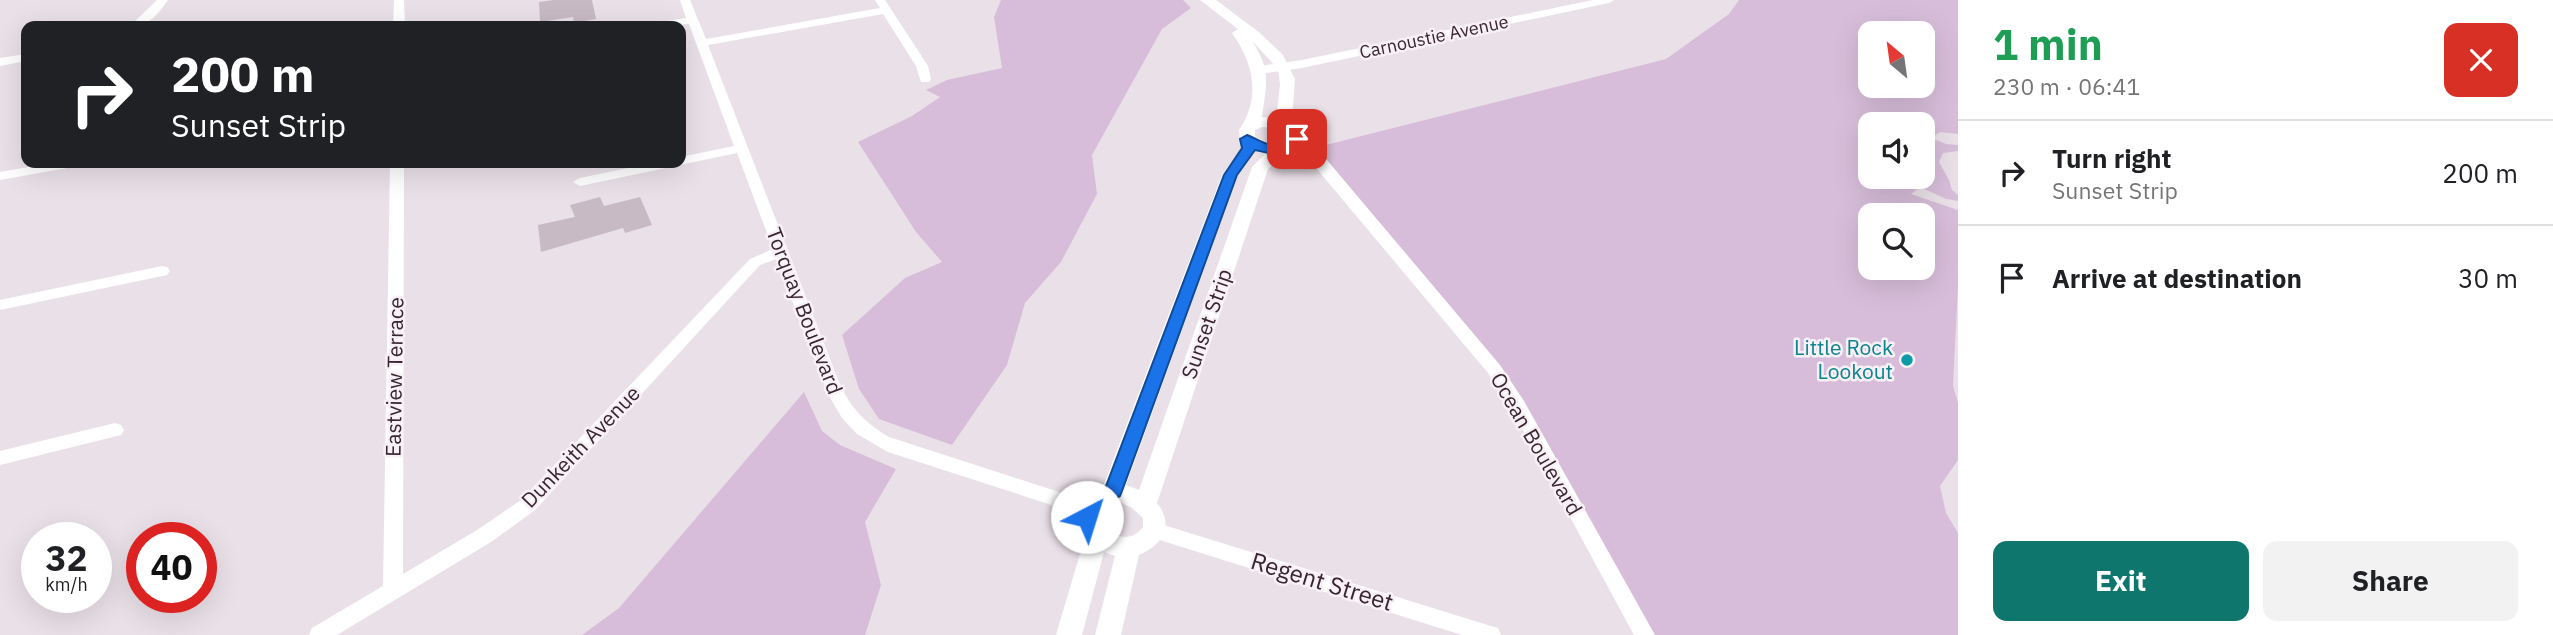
<!DOCTYPE html>
<meta charset="utf-8">
<style>
body{margin:0;font-family:"IBM Plex Sans",sans-serif;background:#f2f2f2;color:#202124;height:100vh;display:flex;flex-direction:column;font-size:26px;white-space:nowrap}
*{box-sizing:border-box;margin:0}
p{font-size:23px;color:#757577}
.icon{flex:none;width:38px;height:38px;fill:none;stroke:currentColor;stroke-width:2;stroke-linecap:round;stroke-linejoin:round}
.map{position:relative;flex:1;overflow:hidden}
.details{display:flex;flex-direction:column;background:#fff;width:595px}
.details>*{flex:none}
.guide{position:absolute;left:21px;top:21px;width:665px;height:147px;border-radius:14px;box-shadow:0 7px 28px #0002;background:#202124;color:#fff;overflow:hidden}
.needle{width:46px;rotate:331deg}
.controls{position:absolute;left:1858px;top:21px;display:grid;gap:14px}
.controls a{display:grid;place-items:center;width:77px;height:77px;border-radius:14px;background:#fff;box-shadow:0 7px 28px #0002;font-size:35px}
.speed{position:absolute;left:21px;top:522px;display:flex;gap:14px;font-size:35px;font-weight:700;text-align:center}
.speed>*{display:grid;place-content:center;width:91px;height:91px;border-radius:50%;background:#fff;box-shadow:0 7px 28px #0002;line-height:1}
.speed small{font-size:18px;font-weight:400}
.speed .limit{border:10px solid #d22;background:#fff;color:#111}
.pin{position:absolute;display:grid;place-items:center;width:60px;height:60px;color:#fff;margin:-30px;border-radius:14px;box-shadow:0 4px 10px #0006}
.me{position:absolute;width:77px;margin:-38px;rotate:40deg;stroke-linejoin:round;filter:drop-shadow(0 0 5px #0008)}
.turn{display:flex;align-items:center;gap:24px;height:147px;padding:0 35px;font-size:32px}
.turn .icon{width:91px;height:91px;stroke-width:2.5}
.turn b{display:block;font-size:49px;line-height:60px}
.round{display:grid;place-items:center;flex:none;width:74px;height:74px;border-radius:14px;background:#f2f2f2}
.summary{display:flex;align-items:center;justify-content:space-between;height:119px;padding:0 35px}
h1{font-size:42px;font-weight:800;line-height:52px;color:#1e9e55}
.primary-button{display:flex;gap:14px;margin-top:auto;padding:14px 35px}
.primary-button a{flex:1;height:80px;border-radius:14px;background:#0f766e;color:#fff;font-size:28px;font-weight:800;line-height:80px;text-align:center}
.primary-button a+a{background:#f2f2f2;color:#202124}
ul{padding:0;list-style:none}
li{display:flex;align-items:center;gap:21px;height:105px;padding:0 35px;border-top:2px solid #e0e0e0}
li div{flex:1}
li b{display:block;font-size:26px}
li em{font-style:normal}
main{display:flex;flex:1;min-height:0}
.map>svg:first-child{display:block}
.green{fill:#d7bdd9;fill-rule:evenodd}
.building{fill:#c7bac4}
.lines{fill:none;stroke-linecap:round;stroke-linejoin:round}
.minor{fill:#fff;fill-rule:evenodd}
.tertiary{fill:#fff;fill-rule:evenodd}
.route{fill:#1a73e8;stroke:#114b97;stroke-width:2}
.culture-dot{fill:#0f9aa8;stroke:#f7f1f6;stroke-width:2.5}
.labels{text-anchor:middle;stroke-width:5;stroke-linejoin:round;paint-order:stroke}
.far-street-label{font-size:18px;fill:#392431;stroke:#f7f1f6}
.street-label{font-size:21px;fill:#392431;stroke:#f7f1f6}
.culture-label{font-size:21px;fill:#0d838f;stroke:#f7f1f6;text-anchor:end}
.near-street-label{font-size:24px;fill:#392431;stroke:#f7f1f6}
</style>
<main>
<div class="map">
<svg width="1958" height="635" viewBox="0 0 1958 635">
<rect width="100%" height="100%" fill="#eae1e8"/>
<g class="green">
<polygon points="1001,0 1183,0 1191,8 1162,29 1092,155 1097,194 1061,262 1025,303 1007,365 952,445 879,419 859,389 842,335 905,278 942,262 916,232 858,142 912,116 940,97 926,90 947,80 1002,68 994,17"/>
<path d="M1739,0H1958V134L1940,132L1931,138L1946,144L1958,145V151L1943,153L1939,162L1949,180L1952,190L1958,195V201L1946,199L1920,187L1911,194L1958,210V287L1953,386L1958,403V460L1940,486L1946,513L1958,533V635H1645L1518,406L1310,149L1666,59L1729,14ZM1871,33H1923V86H1871ZM1871,124H1923V177H1871ZM1871,215H1923V268H1871Z"/>
<polygon points="804,392 822,431 840,445 896,469 865,522 881,585 865,635 582,635 619,608"/>
</g>
<g class="building">
<polygon points="554,0 592,0 596,19 574,23 573,17 540,22 539,2"/>
<polygon points="600,197 604,206 640,197 652,225 625,233 623,228 541,252 538,225 575,217 570,205"/>
</g>
<g class="lines">
<g class="minor">
<path d="M157,0H168C157,15 150,26 130,26Z"/>
<polygon points="394,0 404,0 405,26 393,26"/>
<path d="M680,0H690L706,39L880,8L875,0H885L928,66L931,79L929,82H921L916,66L883,14L708,45L839,382C850,407 865,423 889,437L1096,504L1098,509L1096,514L1089,517L888,452L857,434L842,418L828,394L776,259L760,265L535,510L491,542L337,635H309L312,628L383,586L390,163H404L403,574L477,530L521,500L750,259L773,249L737,153L580,186L573,182L580,178L653,163H681V157L734,146L689,24L648,26L654,23L686,18Z"/>
<polygon points="1593,0 1614,0 1609,3 1302,68 1259,74 1253,70 1259,66 1302,60"/>
<polygon points="26,54 26,61 0,66 0,58"/>
<polygon points="1296,131 1301,132 1321,153 1500,365 1524,401 1655,635 1634,635 1512,410 1488,373 1291,138 1291,132"/>
<polygon points="52,163 80,163 73,167 0,180 0,172"/>
<polygon points="162,266 167,267 170,271 167,275 0,310 0,300"/>
<polygon points="115,423 121,425 124,430 121,435 0,465 0,451"/>
<polygon points="1154,522 1491,626 1498,628 1501,635 1462,635 1147,536 1145,530 1147,524"/>
</g>
<path class="tertiary" d="M1200,0H1216L1260,33L1283,55L1295,79L1292,119L1304,135C1302,151 1280,158 1268,169L1157,503C1175,525 1163,545 1139,555L1121,635H1095L1115,556L1104,552L1082,635H1056L1085,537C1071,512 1081,498 1104,484L1222,175L1241,148L1239,130C1261,98 1254,64 1232,33L1238,29ZM1252,41L1278,69L1280,85L1276,119L1262,117C1266,85 1272,71 1252,41ZM1262,127L1275,128L1288,136L1287,141L1277,146L1255,137V130ZM1255,151L1265,154L1252,167L1139,490L1126,485L1238,175ZM1116,500L1132,508L1143,518V527C1131,542 1118,538 1104,528L1101,513L1104,507Z"/>
</g>
<path class="route" d="M1247,135C1262,141 1270,149 1287,144L1292,137H1301L1303,139L1297,150L1278,155L1255,150L1237,175L1122,491L1120,496L1101,506L1094,523L1087,525L1081,523L1078,517L1087,496L1106,486L1224,175L1242,148L1240,139Z"/>
<circle class="culture-dot" cx="1907" cy="360" r="7"/>
<g class="labels">
<g class="far-street-label">
<text transform="translate(1434 37) rotate(-12)" y="6">Carnoustie Avenue</text>
</g>
<g class="street-label">
<text transform="translate(804 311) rotate(69)" y="7">Torquay Boulevard</text>
<text transform="translate(1207 324) rotate(-71)" y="7">Sunset Strip</text>
<text transform="translate(395 377) rotate(-89)" y="7">Eastview Terrace</text>
<text transform="translate(1536 444) rotate(60)" y="7">Ocean Boulevard</text>
<text transform="translate(581 447) rotate(-46)" y="7">Dunkeith Avenue</text>
</g>
<g class="culture-label">
<text x="1893" y="355">Little Rock<tspan x="1893" dy="24">Lookout</tspan></text>
</g>
<g class="near-street-label">
<text transform="translate(1322 582) rotate(17)" y="8">Regent Street</text>
</g>
</g>
</svg>
<div class="controls">
<a><svg class="needle" viewBox="-14 -14 28 28"><path d="M0-13l5 13h-10z" fill="#e53935"/><path d="M0 13l5-13h-10z" fill="#757577"/></svg></a>
<a><svg class="icon" aria-label="sound" viewBox="0 0 24 24"><path d="M4 9h4l5-4v14l-5-4H4zM17 9q2 3 0 6"/></svg></a>
<a><svg class="icon" aria-label="search" viewBox="0 0 24 24"><circle cx="10" cy="10" r="6"/><path d="M15 15l6 6"/></svg></a>
</div>
<div class="speed"><div>32<small>km/h</small></div><div class="limit">40</div></div>
<div class="pin" style="left:1297px;top:139px;background:#d93025"><svg class="icon" aria-label="arrive" viewBox="0 0 24 24"><path d="M6 21V4h12l-3 4 3 4H6"/></svg></div>
<svg class="me" style="left:1087px;top:517px" viewBox="-20 -20 40 40"><circle r="19" fill="#fff"/><path d="M0-13L10 11 0 6-10 11z" fill="#1a73e8"/></svg>
<div class="guide">
<div class="turn"><svg class="icon" aria-label="right" viewBox="0 0 24 24"><path d="M7 20v-9h11M14 6l5 5-5 5"/></svg><div><b>200 m</b>Sunset Strip</div></div>
</div>
</div>
<section class="details">
<div class="summary"><div><h1>1 min</h1><p>230 m · 06:41</p></div><a class="round" style="background:#d93025;color:#fff"><svg class="icon" aria-label="close" viewBox="0 0 24 24"><path d="M6 6l12 12M18 6L6 18"/></svg></a></div>
<ul>
<li><svg class="icon" aria-label="right" viewBox="0 0 24 24"><path d="M7 20v-9h11M14 6l5 5-5 5"/></svg><div><b>Turn right</b><p>Sunset Strip</p></div><em>200 m</em></li>
<li><svg class="icon" aria-label="arrive" viewBox="0 0 24 24"><path d="M6 21V4h12l-3 4 3 4H6"/></svg><div><b>Arrive at destination</b></div><em>30 m</em></li>
</ul>
<div class="primary-button"><a>Exit</a><a>Share</a></div>
</section>
</main>
